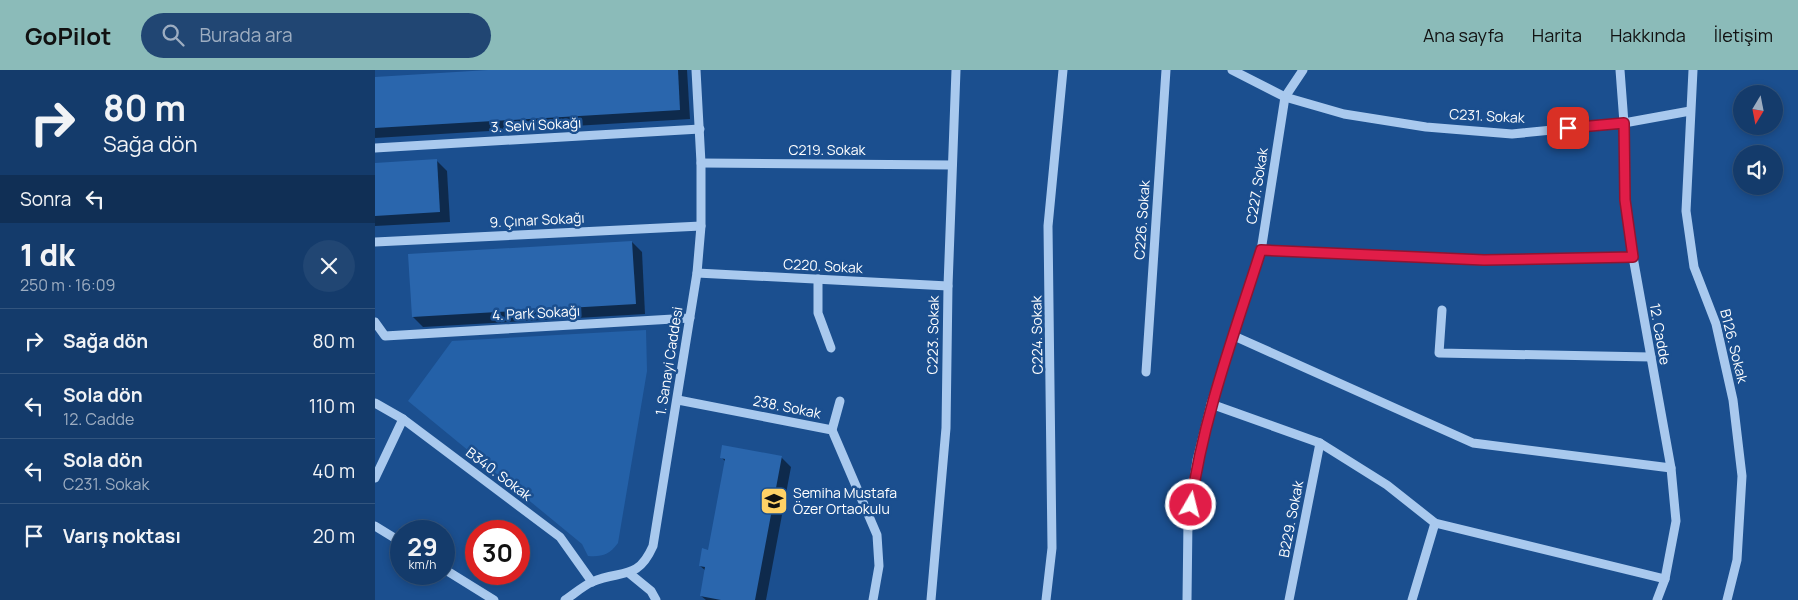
<!DOCTYPE html>
<html lang="tr">
<meta charset="utf-8">
<style>
body{margin:0;font-family:Manrope,sans-serif;background:#214673;color:#f1f3f6;height:100vh;display:flex;flex-direction:column;font-size:19px;white-space:nowrap}
*{box-sizing:border-box;margin:0}
p{font-size:16px;color:#9dadc1}
.icon{flex:none;width:28px;height:28px;fill:none;stroke:currentColor;stroke-width:2;stroke-linecap:round;stroke-linejoin:round}
.map{position:relative;flex:1;overflow:hidden}
.side{display:flex;flex-direction:column;background:#143b6b;width:375px}
.side>*{flex:none}
.hud{background:#143b6b;color:#f1f3f6;overflow:hidden}
.needle{width:32px;rotate:190deg}
.tools{position:absolute;left:1358px;top:15px;display:grid;gap:10px}
.tools a{display:grid;place-items:center;width:50px;height:50px;border-radius:50%;background:#143b6b;box-shadow:0 2px 8px #0003,0 0 0 1px #33557e;font-size:25px}
.speed{position:absolute;left:15px;top:450px;display:flex;gap:10px;font-size:25px;font-weight:700;text-align:center}
.speed>*{display:grid;place-content:center;width:65px;height:65px;border-radius:50%;background:#143b6b;box-shadow:0 2px 8px #0003,0 0 0 1px #33557e;line-height:1}
.speed small{font-size:12px;font-weight:400}
.speed .limit{border:8px solid #d22;background:#fff;color:#111}
.pin{position:absolute;display:grid;place-items:center;width:42px;height:42px;color:#fff;margin:-21px;border-radius:10px;box-shadow:0 2px 8px #0006}
.me{position:absolute;width:55px;margin:-28px;rotate:8deg;stroke-linejoin:round;filter:drop-shadow(0 0 4px #0008)}
.turn{display:flex;align-items:center;gap:18px;height:105px;padding:0 20px;font-size:22px}
.turn .icon{width:65px;height:65px;stroke-width:2.5}
.turn b{display:block;font-size:35px;line-height:42px}
.then{display:flex;align-items:center;height:48px;padding:0 20px;background:#0003;gap:10px;font-size:19px}
.round{display:grid;place-items:center;flex:none;width:52px;height:52px;border-radius:26px;background:#214673}
.headline{display:flex;align-items:center;justify-content:space-between;height:85px;padding:0 20px}
h1{font-size:30px;font-weight:800;line-height:38px}
ul{padding:0;list-style:none}
li{display:flex;align-items:center;gap:15px;height:65px;padding:0 20px;border-top:1px solid #33557e}
li div{flex:1}
li b{display:block;font-size:19px}
li em{font-style:normal}
header{display:flex;align-items:center;gap:30px;box-sizing:border-box;height:70px;padding:0 25px;background:#8bbbb9;color:#111}
header strong{font-size:24px}
nav{display:flex;gap:28px;margin-inline-start:auto;font-size:18px}
.search{width:350px;height:45px;background:#214673;display:flex;align-items:center;gap:12px;box-sizing:border-box;padding:0 18px;border-radius:28px;color:#9dadc1;font-size:19px}
main{display:flex;flex:1;min-height:0}
.map>svg:first-child{display:block}
.green{fill:#2461a8}
.shadow{fill:#0007}
.building{fill:#2a66ad}
.lines{fill:none;stroke-linecap:round;stroke-linejoin:round}
.minor{stroke:#a9c9ee;stroke-width:9}
.route-casing{stroke:#92132f;stroke-width:12}
.route{stroke:#e11d48;stroke-width:9}
.labels{text-anchor:middle;stroke-width:5;stroke-linejoin:round;paint-order:stroke}
.street-label{font-size:14px;fill:#fff;stroke:#1b4f8f}
.poi-label{font-size:14px;fill:#fff;stroke:#1b4f8f;text-anchor:start}
</style>
<header>
<strong>GoPilot</strong>
<div class="search"><svg class="icon" aria-label="search" viewBox="0 0 24 24"><circle cx="10" cy="10" r="6"/><path d="M15 15l6 6"/></svg>Burada ara</div>
<nav><a>Ana sayfa</a><a>Harita</a><a>Hakkında</a><a>İletişim</a></nav>
</header>
<main>
<section class="side">
<div class="hud">
<div class="turn"><svg class="icon" aria-label="right" viewBox="0 0 24 24"><path d="M7 20v-9h11M14 6l5 5-5 5"/></svg><div><b>80 m</b>Sağa dön</div></div>
<div class="then">Sonra<svg class="icon" aria-label="left" viewBox="0 0 24 24"><path d="M17 20v-9H6M10 6l-5 5 5 5"/></svg></div>
</div>
<div class="headline"><div><h1>1 dk</h1><p>250 m · 16:09</p></div><a class="round"><svg class="icon" aria-label="close" viewBox="0 0 24 24"><path d="M6 6l12 12M18 6L6 18"/></svg></a></div>
<ul>
<li><svg class="icon" aria-label="right" viewBox="0 0 24 24"><path d="M7 20v-9h11M14 6l5 5-5 5"/></svg><div><b>Sağa dön</b></div><em>80 m</em></li>
<li><svg class="icon" aria-label="left" viewBox="0 0 24 24"><path d="M17 20v-9H6M10 6l-5 5 5 5"/></svg><div><b>Sola dön</b><p>12. Cadde</p></div><em>110 m</em></li>
<li><svg class="icon" aria-label="left" viewBox="0 0 24 24"><path d="M17 20v-9H6M10 6l-5 5 5 5"/></svg><div><b>Sola dön</b><p>C231. Sokak</p></div><em>40 m</em></li>
<li><svg class="icon" aria-label="arrive" viewBox="0 0 24 24"><path d="M6 21V4h12l-3 4 3 4H6"/></svg><div><b>Varış noktası</b></div><em>20 m</em></li>
</ul>
</section>
<div class="map">
<svg width="1423" height="530" viewBox="0 0 1423 530">
<rect width="100%" height="100%" fill="#1b4f8f"/>
<path class="green" d="M271,260L272,301L243,473C234,485 227,487 213,486L207,474L33,331L77,271Z"/>
<g class="shadow">
<polygon points="133,0 312,0 315,49 0,68 0,8"/>
<polygon points="62,91 72,101 75,152 0,156 0,94"/>
<polygon points="257,172 267,182 270,244 48,257 38,247"/>
<polygon points="346,387 406,387 416,397 391,530 331,530 326,526 331,501 325,496 334,481 351,392"/>
</g>
<g class="building">
<polygon points="113,0 303,0 305,40 0,58 0,7"/>
<polygon points="62,89 65,142 0,146 0,93"/>
<polygon points="257,171 261,234 37,247 33,184"/>
<polygon points="347,375 407,386 380,530 346,530 325,526 330,497 324,496 327,478 333,480 350,389 345,388"/>
</g>
<g class="lines">
<g class="minor">
<polyline points="857,0 910,27 969,44 1051,57 1137,64 1249,53 1315,41"/>
<polyline points="1245,0 1249,53 1250,129 1258,187 1296,398 1301,451 1290,509 1282,530"/>
<polyline points="1318,0 1311,141 1319,197 1341,254 1358,330 1367,406 1362,490 1352,530"/>
<polyline points="0,78 325,59"/>
<polyline points="326,93 577,95"/>
<polyline points="0,172 326,156"/>
<polyline points="886,181 1109,190 1258,187"/>
<polyline points="322,203 573,216"/>
<polyline points="443,209 443,243 456,278"/>
<polyline points="1067,240 1064,283 1276,287"/>
<polyline points="0,252 10,266 315,248"/>
<polyline points="859,266 1098,373 1296,398"/>
<polyline points="771,302 791,0"/>
<polyline points="303,330 457,360 502,465 504,496 498,530"/>
<polyline points="0,333 28,349 185,467 217,512"/>
<polyline points="836,334 945,373 1012,415 1060,453 1290,509"/>
<polyline points="457,360 465,331"/>
<polyline points="0,408 28,349"/>
<polyline points="0,456 26,472"/>
<polyline points="69,499 119,530"/>
<polyline points="254,503 276,521 281,530"/>
<path d="M190,530C199,524 208,516 217,512C246,499 262,512 278,476L322,203L326,156V93L321,0"/>
<polyline points="556,530 571,358 573,216 581,0"/>
<polyline points="671,530 677,478 673,156 688,0"/>
<polyline points="812,530 813,450 822,390 836,334 886,181 910,27 928,0"/>
<polyline points="914,530 945,373"/>
<polyline points="1037,530 1060,453"/>
</g>
</g>
<g class="lines">
<g class="route-casing">
<path id="route" d="M816,435C828,347 859,265 886,180L1109,190L1258,187L1250,130L1249,53L1193,58"/>
</g>
<use href="#route" class="route"/>
</g>
<defs>
<g id="school-square" transform="scale(1.4375)"><rect x="-9" y="-9" width="18" height="18" rx="4" fill="#ffd166" stroke="#1b4f8f"/><path d="M0-5L7-2L0 1L-7-2ZM-4 1L0 2.5L4 1V4Q0 6-4 4Z" fill="#111"/></g>
</defs>
<g fill-rule="evenodd">
<use href="#school-square" x="399" y="431"/>
</g>
<g class="labels">
<g class="street-label">
<text transform="translate(1112 46) rotate(3)" y="5">C231. Sokak</text>
<text transform="translate(161 55) rotate(-3)" y="5">3. Selvi Sokağı</text>
<text x="452" y="85">C219. Sokak</text>
<text transform="translate(882 116) rotate(-81)" y="5">C227. Sokak</text>
<text transform="translate(162 150) rotate(-3)" y="5">9. Çınar Sokağı</text>
<text transform="translate(767 150) rotate(-86)" y="5">C226. Sokak</text>
<text transform="translate(448 196) rotate(3)" y="5">C220. Sokak</text>
<text transform="translate(161 243) rotate(-3)" y="5">4. Park Sokağı</text>
<text transform="translate(1285 264) rotate(80)" y="5">12. Cadde</text>
<text transform="translate(558 265) rotate(-89)" y="5">C223. Sokak</text>
<text transform="translate(662 265) rotate(-91)" y="5">C224. Sokak</text>
<text transform="translate(1359 276) rotate(76)" y="5">B126. Sokak</text>
<text transform="translate(294 291) rotate(-81)" y="5">1. Sanayi Caddesi</text>
<text transform="translate(412 337) rotate(11)" y="5">238. Sokak</text>
<text transform="translate(124 404) rotate(37)" y="5">B340. Sokak</text>
<text transform="translate(916 449) rotate(-79)" y="5">B229. Sokak</text>
</g>
<g class="poi-label">
<text x="418" y="428">Semiha Mustafa<tspan x="418" dy="16">Özer Ortaokulu</tspan></text>
</g>
</g>
</svg>
<div class="tools">
<a><svg class="needle" viewBox="-14 -14 28 28"><path d="M0-13l5 13h-10z" fill="#e53935"/><path d="M0 13l5-13h-10z" fill="#9dadc1"/></svg></a>
<a><svg class="icon" aria-label="sound" viewBox="0 0 24 24"><path d="M4 9h4l5-4v14l-5-4H4zM17 9q2 3 0 6"/></svg></a>
</div>
<div class="speed"><div>29<small>km/h</small></div><div class="limit">30</div></div>
<div class="pin" style="left:1193px;top:58px;background:#d93025"><svg class="icon" aria-label="arrive" viewBox="0 0 24 24"><path d="M6 21V4h12l-3 4 3 4H6"/></svg></div>
<svg class="me" style="left:816px;top:435px" viewBox="-20 -20 40 40"><circle r="17" fill="#e11d48" stroke="#fff" stroke-width="3"/><path d="M0-11L8 9 0 5-8 9z" fill="#fff"/></svg>
</div>
</main>
